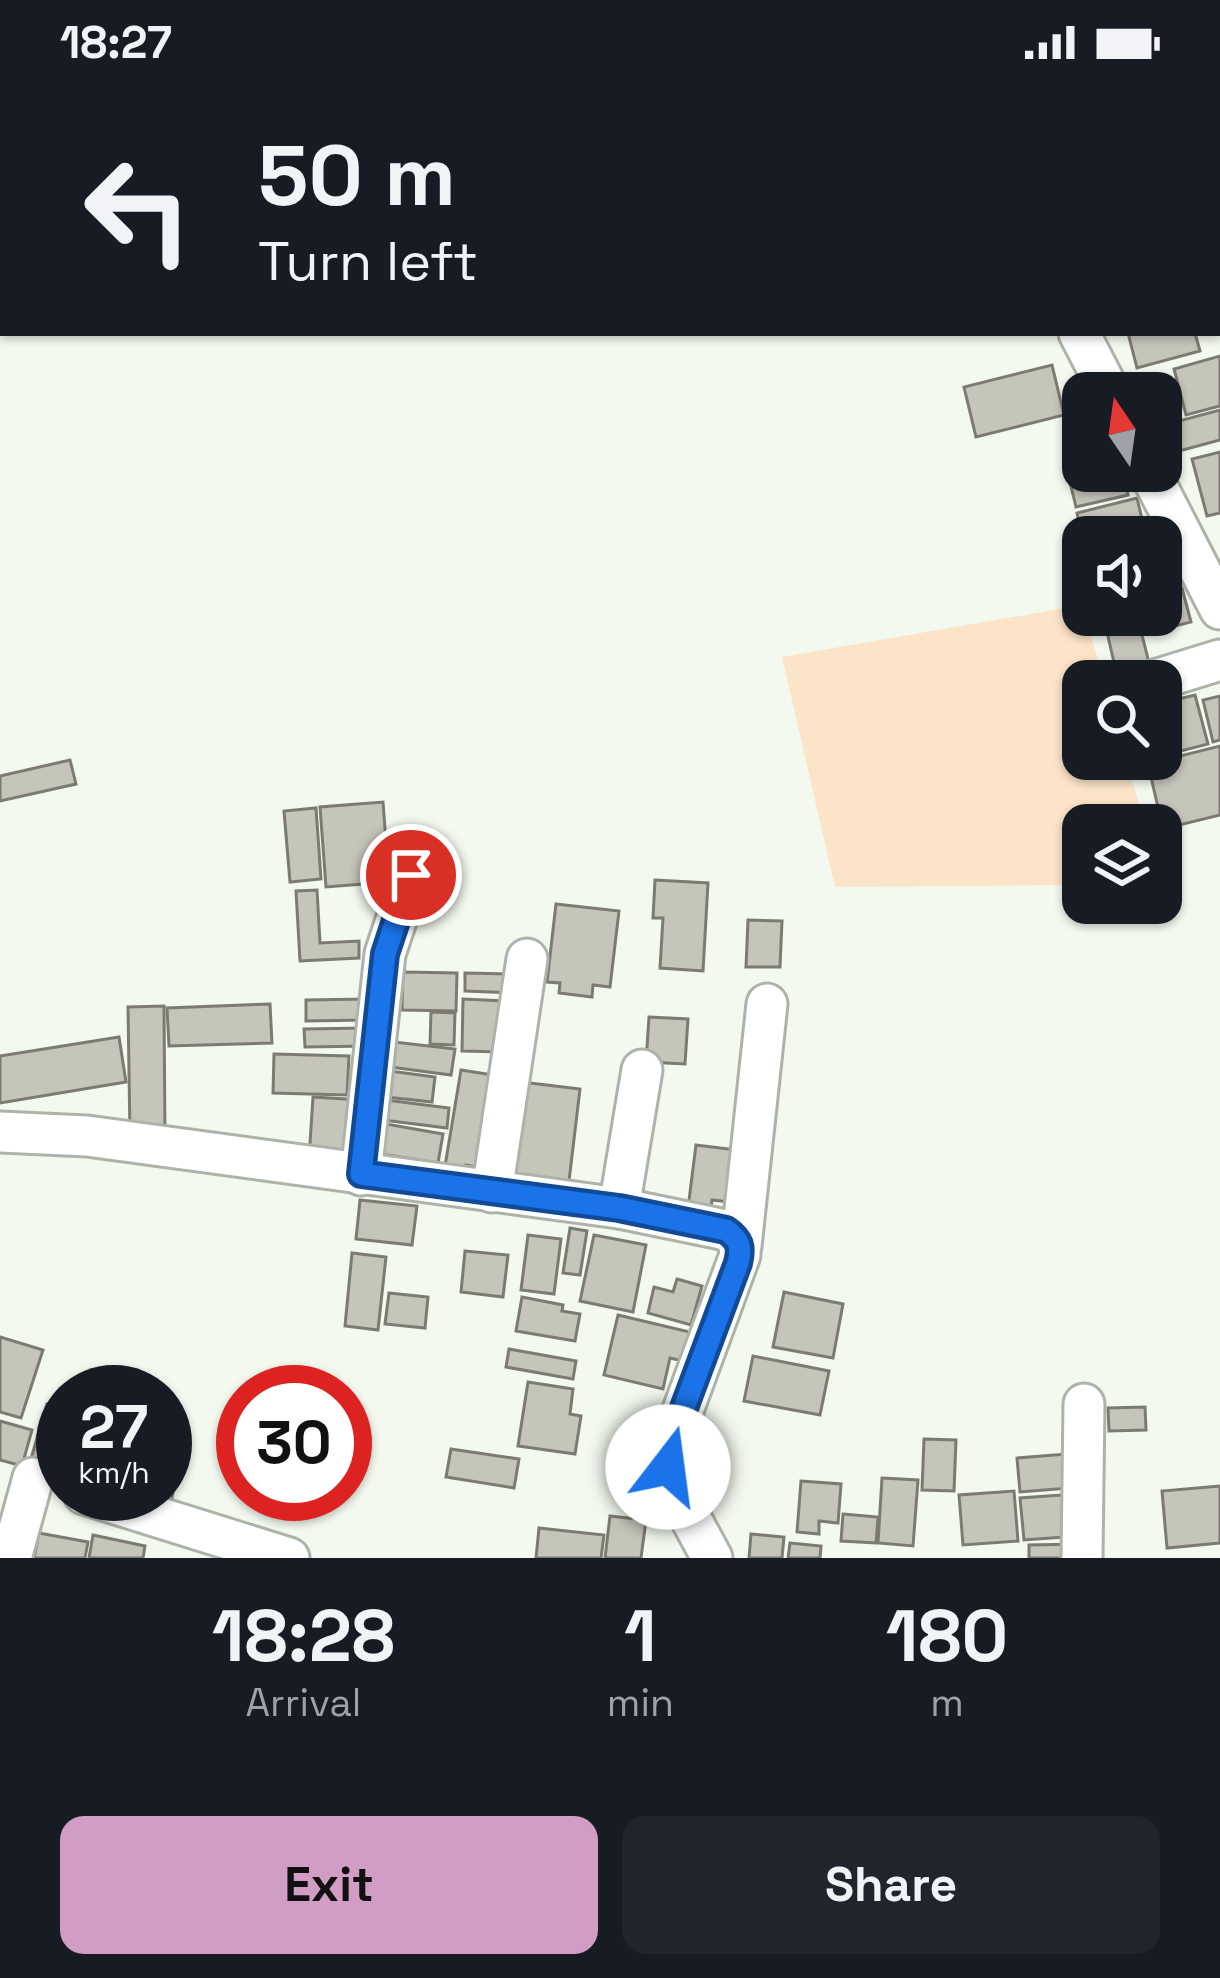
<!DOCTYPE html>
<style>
body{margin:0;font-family:"Space Grotesk",sans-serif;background:#20242c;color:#f1f3f6;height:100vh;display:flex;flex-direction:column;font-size:45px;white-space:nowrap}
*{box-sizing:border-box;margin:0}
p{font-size:39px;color:#9ea1a6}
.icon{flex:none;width:66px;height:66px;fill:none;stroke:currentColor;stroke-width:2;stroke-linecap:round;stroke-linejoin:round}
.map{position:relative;height:1474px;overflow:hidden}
.drawer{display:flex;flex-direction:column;background:#171b24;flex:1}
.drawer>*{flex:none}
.guide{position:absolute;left:0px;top:0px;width:1221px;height:252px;box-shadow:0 3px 9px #0004;background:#171b24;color:#f1f3f6;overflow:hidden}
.needle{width:78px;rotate:347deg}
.controls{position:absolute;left:1062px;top:288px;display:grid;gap:24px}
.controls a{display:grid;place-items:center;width:120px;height:120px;border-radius:24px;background:#171b24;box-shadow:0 3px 9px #0004;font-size:60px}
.speed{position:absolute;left:36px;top:1281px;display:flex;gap:24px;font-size:60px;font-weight:700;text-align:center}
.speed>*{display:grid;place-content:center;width:156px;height:156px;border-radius:50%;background:#171b24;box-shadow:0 3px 9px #0004;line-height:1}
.speed small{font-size:30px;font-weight:400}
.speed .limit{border:18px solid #d22;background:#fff;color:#111}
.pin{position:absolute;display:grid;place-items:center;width:102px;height:102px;color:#fff;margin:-51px;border:6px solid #fff;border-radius:50%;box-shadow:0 3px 12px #0007}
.me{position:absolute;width:132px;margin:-66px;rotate:15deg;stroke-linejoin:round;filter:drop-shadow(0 0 9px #0008)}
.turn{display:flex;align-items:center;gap:42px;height:252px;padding:0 60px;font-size:54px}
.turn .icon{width:156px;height:156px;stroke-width:2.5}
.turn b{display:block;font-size:84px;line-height:102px}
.eta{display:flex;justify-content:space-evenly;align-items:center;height:204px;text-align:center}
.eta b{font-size:72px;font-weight:700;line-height:84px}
.primary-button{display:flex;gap:24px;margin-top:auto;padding:24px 60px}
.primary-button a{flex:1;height:138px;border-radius:24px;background:#d29dc5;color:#111;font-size:48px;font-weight:700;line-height:138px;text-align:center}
.primary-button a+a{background:#20242c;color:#f1f3f6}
.status{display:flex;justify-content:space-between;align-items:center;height:84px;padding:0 60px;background:#171b24;direction:ltr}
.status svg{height:33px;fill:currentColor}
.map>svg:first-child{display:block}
.green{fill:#fce4c9}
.building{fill:#c6c5ba;stroke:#7c7b71;stroke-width:3}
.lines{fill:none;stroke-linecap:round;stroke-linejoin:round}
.minor-casing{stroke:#aeb3a9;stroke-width:45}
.minor{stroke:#fff;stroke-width:39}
.route-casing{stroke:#114b97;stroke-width:30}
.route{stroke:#1a73e8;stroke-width:21}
</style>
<div class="status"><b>18:27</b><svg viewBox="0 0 49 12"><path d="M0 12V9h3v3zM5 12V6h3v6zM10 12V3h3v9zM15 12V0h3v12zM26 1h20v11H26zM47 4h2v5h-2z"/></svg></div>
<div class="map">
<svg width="1220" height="1474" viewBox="0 0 1220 1474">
<rect width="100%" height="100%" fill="#f3f9ef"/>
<polygon class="green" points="1082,521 1104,597 1083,597 1083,675 1126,675 1145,741 1083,741 1083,801 835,803 782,573"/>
<g class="building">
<polygon points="1128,249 1195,249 1200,267 1137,284"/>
<polygon points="1220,272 1220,322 1186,331 1174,285"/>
<polygon points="1052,281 1064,331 976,353 964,303"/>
<polygon points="1220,326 1220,356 1172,369 1164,341"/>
<polygon points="1220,368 1220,429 1207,432 1192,375"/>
<polygon points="1083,387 1123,387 1128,411 1076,423 1068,390"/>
<polygon points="1137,414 1146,452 1083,454 1077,429"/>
<polygon points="1083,471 1083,511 1079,512 1069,474"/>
<polygon points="1182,504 1191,538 1152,548 1148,531 1161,531 1161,509"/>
<polygon points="1103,531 1137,531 1149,579 1116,587"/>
<polygon points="1195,611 1208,660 1173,669 1161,619"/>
<polygon points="1220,612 1220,656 1213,658 1203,616"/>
<polygon points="1220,662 1220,731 1163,745 1148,680"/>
<polygon points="70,676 76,700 0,717 0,692"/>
<polygon points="383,718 389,798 326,803 320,723"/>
<polygon points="316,724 321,795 290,798 284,727"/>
<polygon points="655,796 708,799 703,887 660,884 663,834 653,834"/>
<polygon points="317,806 320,859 359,857 359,874 300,877 296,807"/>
<polygon points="556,820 619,827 610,903 593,901 592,913 559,909 560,899 547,898"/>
<polygon points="748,836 782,837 780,883 746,883"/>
<polygon points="403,888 457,889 456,927 402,926"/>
<polygon points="465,889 515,890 514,909 465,907"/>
<polygon points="367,915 367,936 306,937 306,916"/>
<polygon points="463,915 505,917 504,968 462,967"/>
<polygon points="270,920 272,959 169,962 167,924"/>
<polygon points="164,922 165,1051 130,1052 128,923"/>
<polygon points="431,928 455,929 454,961 430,960"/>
<polygon points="649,933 688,935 685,980 646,978"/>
<polygon points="367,944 368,962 305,963 304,945"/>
<polygon points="119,953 126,998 0,1019 0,972"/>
<polygon points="394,958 455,965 451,991 390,983"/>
<polygon points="274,970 349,972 347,1011 273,1009"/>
<polygon points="461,986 506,993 491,1086 466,1081 463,1097 443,1094"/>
<polygon points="390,987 435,993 432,1018 386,1013"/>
<polygon points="522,998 580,1005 569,1097 512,1091"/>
<polygon points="313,1013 362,1016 359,1077 309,1075"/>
<polygon points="386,1016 449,1024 447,1044 383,1036"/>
<polygon points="386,1040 443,1050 438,1079 381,1070"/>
<polygon points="696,1061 745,1067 739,1119 712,1116 710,1135 687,1132"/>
<polygon points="360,1116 417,1122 412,1161 356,1155"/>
<polygon points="570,1144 587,1147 580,1191 563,1189"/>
<polygon points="528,1151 561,1155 554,1210 521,1206"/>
<polygon points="594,1151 646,1161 633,1228 580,1217"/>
<polygon points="465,1167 508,1171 503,1213 461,1208"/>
<polygon points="352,1169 386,1173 378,1246 345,1242"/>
<polygon points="677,1195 702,1202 691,1241 648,1229 654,1203 673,1208"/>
<polygon points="784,1208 843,1220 833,1274 773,1263"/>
<polygon points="389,1209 428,1213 425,1244 385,1240"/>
<polygon points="522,1213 563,1221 562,1227 580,1230 575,1257 516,1247"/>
<polygon points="618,1231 694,1249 687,1278 670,1274 663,1305 604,1291"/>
<polygon points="0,1253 43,1266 21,1334 0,1328"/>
<polygon points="509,1265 576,1277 573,1295 506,1283"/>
<polygon points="753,1272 829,1287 820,1331 744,1317"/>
<polygon points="528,1298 573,1305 570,1330 581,1332 575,1370 518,1362"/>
<polygon points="47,1320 63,1325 63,1395 28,1385"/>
<polygon points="1145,1323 1146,1346 1109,1347 1108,1324"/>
<polygon points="0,1337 32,1346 22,1382 0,1376"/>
<polygon points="924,1355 956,1356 954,1407 922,1406"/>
<polygon points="451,1365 519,1375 514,1404 446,1393"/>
<polygon points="1079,1369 1081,1403 1020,1408 1017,1374"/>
<polygon points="165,1383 178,1386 170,1422 129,1410 165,1410"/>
<polygon points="882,1394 918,1396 913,1462 878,1459"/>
<polygon points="801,1397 841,1400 838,1439 819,1437 819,1450 797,1448"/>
<polygon points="1220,1402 1220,1459 1167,1464 1162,1407"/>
<polygon points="1014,1407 1018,1457 963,1461 959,1411"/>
<polygon points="1075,1410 1078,1452 1024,1456 1020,1414"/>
<polygon points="843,1430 878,1433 876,1459 841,1457"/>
<polygon points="610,1432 646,1436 641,1474 605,1474"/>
<polygon points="539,1444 604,1451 601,1474 536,1474"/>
<polygon points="39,1449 88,1458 85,1474 34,1474"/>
<polygon points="751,1450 784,1453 782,1474 749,1474"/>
<polygon points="93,1451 145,1462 143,1474 89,1474"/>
<polygon points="790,1459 821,1462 820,1474 788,1474"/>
<polygon points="1078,1460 1078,1474 1029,1474 1029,1461"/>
</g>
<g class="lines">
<g class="minor-casing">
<g id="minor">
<polyline points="268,0 268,1"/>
<polyline points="952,0 954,3"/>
<polyline points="1126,0 1128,3"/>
<polyline points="1218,171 1220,174"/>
<polyline points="1079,249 1110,309"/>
<polyline points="1149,387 1220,525"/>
<polyline points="1152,597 1220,576"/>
<polyline points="0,1048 87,1052 619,1124 726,1146 738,1154 740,1171 672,1356 668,1383 676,1407 712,1474"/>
<polyline points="361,1091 385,870 411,791"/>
<polyline points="492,1108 527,875"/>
<polyline points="619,1124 642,986"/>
<polyline points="741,1162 767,920"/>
<polyline points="84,1410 289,1474"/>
<polyline points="11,1474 33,1394"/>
<polyline points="1082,1474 1084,1320"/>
</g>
</g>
<use href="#minor" class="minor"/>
</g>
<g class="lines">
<g class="route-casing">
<path id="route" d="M411,791L385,870L361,1090L619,1124L726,1146C740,1156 742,1163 738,1179L672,1356L668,1383"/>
</g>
<use href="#route" class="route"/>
</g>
</svg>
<div class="controls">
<a><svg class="needle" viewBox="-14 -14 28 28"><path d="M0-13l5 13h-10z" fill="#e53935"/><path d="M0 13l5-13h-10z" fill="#9ea1a6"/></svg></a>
<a><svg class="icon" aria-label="sound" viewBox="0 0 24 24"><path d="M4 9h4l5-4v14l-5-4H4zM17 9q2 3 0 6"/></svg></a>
<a><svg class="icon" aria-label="search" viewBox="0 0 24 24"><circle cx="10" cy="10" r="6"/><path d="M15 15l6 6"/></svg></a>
<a><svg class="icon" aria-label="layers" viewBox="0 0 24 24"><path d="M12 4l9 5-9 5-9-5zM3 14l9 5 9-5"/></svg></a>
</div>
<div class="speed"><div>27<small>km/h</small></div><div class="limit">30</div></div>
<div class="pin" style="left:411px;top:791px;background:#d93025"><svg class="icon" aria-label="arrive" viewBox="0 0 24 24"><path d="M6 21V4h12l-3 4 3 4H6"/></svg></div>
<svg class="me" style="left:668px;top:1383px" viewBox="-20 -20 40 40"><circle r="19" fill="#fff"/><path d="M0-13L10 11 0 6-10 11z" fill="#1a73e8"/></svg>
<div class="guide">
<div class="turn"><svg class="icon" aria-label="left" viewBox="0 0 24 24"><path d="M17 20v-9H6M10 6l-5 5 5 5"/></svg><div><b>50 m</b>Turn left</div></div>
</div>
</div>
<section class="drawer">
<div class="eta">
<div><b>18:28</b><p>Arrival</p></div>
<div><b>1</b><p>min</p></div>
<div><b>180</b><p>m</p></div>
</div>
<div class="primary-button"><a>Exit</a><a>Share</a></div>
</section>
